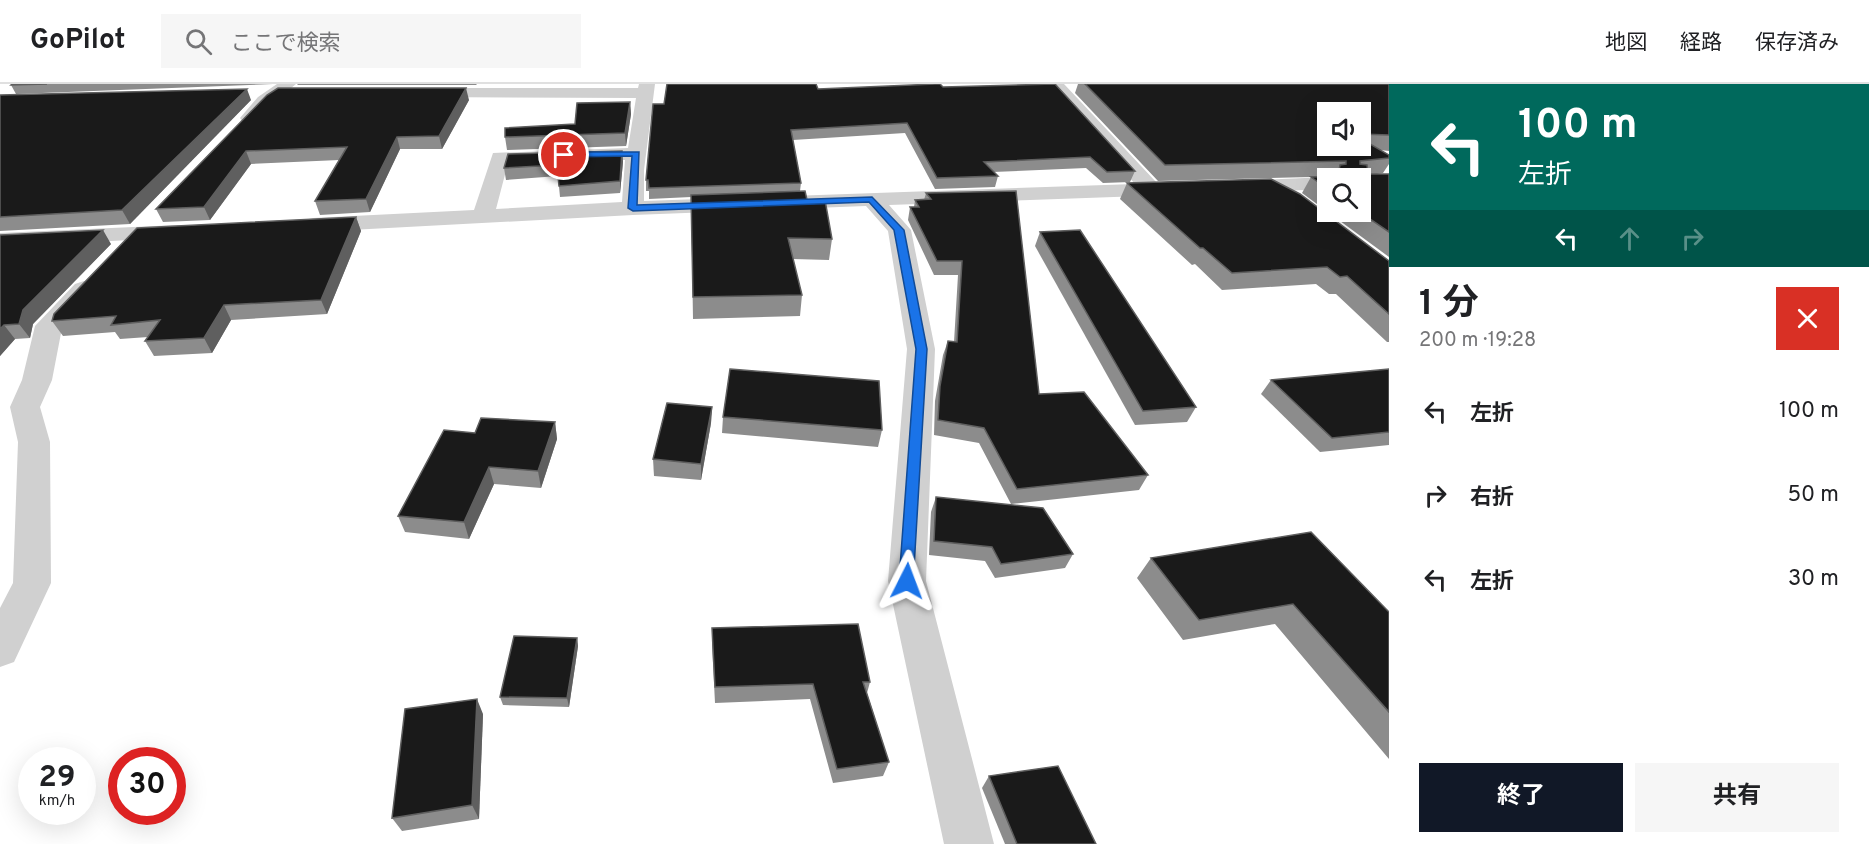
<!DOCTYPE html>
<html lang="ja">
<meta charset="utf-8">
<style>
body{margin:0;font-family:Overpass,"Noto Sans JP",sans-serif;background:#f6f6f6;color:#202124;height:100vh;display:flex;flex-direction:column;font-size:22px;white-space:nowrap}
*{box-sizing:border-box;margin:0}
p{font-size:20px;color:#757577}
.icon{flex:none;width:33px;height:33px;fill:none;stroke:currentColor;stroke-width:2;stroke-linecap:round;stroke-linejoin:round}
.map{position:relative;flex:1;overflow:hidden}
.panel{display:flex;flex-direction:column;background:#fff;width:480px}
.panel>*{flex:none}
.hud{background:#00695c;color:#fff;overflow:hidden}
.buttons{position:absolute;left:1317px;top:18px;display:grid;gap:12px}
.buttons a{display:grid;place-items:center;width:54px;height:54px;border-radius:0px;background:#fff;box-shadow:0 6px 24px #0002;font-size:30px}
.speed{position:absolute;left:18px;top:663px;display:flex;gap:12px;font-size:30px;font-weight:700;text-align:center}
.speed>*{display:grid;place-content:center;width:78px;height:78px;border-radius:50%;background:#fff;box-shadow:0 6px 24px #0002;line-height:1}
.speed small{font-size:15px;font-weight:400}
.speed .limit{border:9px solid #d22;background:#fff;color:#111}
.pin{position:absolute;display:grid;place-items:center;width:51px;height:51px;color:#fff;margin:-26px;border:3px solid #fff;border-radius:50%;box-shadow:0 2px 6px #0007}
.me{position:absolute;width:66px;margin:-33px;rotate:3deg;stroke-linejoin:round;filter:drop-shadow(0 0 4px #0008)}
.turn{display:flex;align-items:center;gap:21px;height:126px;padding:0 30px;font-size:27px}
.turn .icon{width:78px;height:78px;stroke-width:2.5}
.turn b{display:block;font-size:42px;line-height:51px}
.lanes{display:flex;align-items:center;height:57px;padding:0 30px;background:#0003;justify-content:center;gap:30px;direction:ltr}
.lanes .off{opacity:.35}
.round{display:grid;place-items:center;flex:none;width:63px;height:63px;border-radius:0px;background:#f6f6f6}
.summary{display:flex;align-items:center;justify-content:space-between;height:102px;padding:0 30px}
h1{font-size:36px;font-weight:700;line-height:45px}
.action{display:flex;gap:12px;margin-top:auto;padding:12px 30px}
.action a{flex:1;height:69px;border-radius:0px;background:#111827;color:#fff;font-size:24px;font-weight:700;line-height:69px;text-align:center}
.action a+a{background:#f6f6f6;color:#202124}
ul{padding:0;list-style:none}
li{display:flex;align-items:center;gap:18px;height:84px;padding:0 30px}
li div{flex:1}
li b{display:block;font-size:22px}
li em{font-style:normal}
header{display:flex;align-items:center;gap:36px;box-sizing:border-box;height:84px;padding:0 30px;background:#fff;border-bottom:2px solid #e0e0e0}
header strong{font-size:28px}
nav{display:flex;gap:33px;margin-inline-start:auto;font-size:21px}
.search{width:420px;height:54px;background:#f6f6f6;display:flex;align-items:center;gap:15px;box-sizing:border-box;padding:0 21px;border-radius:0px;color:#757577;font-size:22px}
main{display:flex;flex:1;min-height:0}
.map>svg:first-child{display:block}
.lines{fill:none;stroke-linecap:round;stroke-linejoin:round}
.minor{fill:#d0d0d0;fill-rule:evenodd}
.wall{fill:#8c8c8c;fill-rule:evenodd}
.shaded-wall{fill:#5f5f5f}
.building{fill:#1a1a1a;stroke:#5f5f5f;stroke-width:1.5}
.route{fill:#1a73e8;stroke:#114b97;stroke-width:1.5}
</style>
<header>
<strong>GoPilot</strong>
<div class="search"><svg class="icon" aria-label="search" viewBox="0 0 24 24"><circle cx="10" cy="10" r="6"/><path d="M15 15l6 6"/></svg>ここで検索</div>
<nav><a>地図</a><a>経路</a><a>保存済み</a></nav>
</header>
<main>
<div class="map">
<svg width="1389" height="760" viewBox="0 0 1389 760">
<rect width="100%" height="100%" fill="#fff"/>
<g class="lines">
<g class="minor">
<polygon points="277,0 296,0 270,21 255,38 243,38 240,34 258,13"/>
<path d="M639,0H655L644,86V117L1135,100L1047,0H1064L1157,99L1178,100L1181,105L1178,110L1170,111L889,121L911,146L935,265L926,497L994,760H944L888,497L907,265L888,147L866,122L633,131L313,148L305,146L302,141L305,136L313,134L474,126L493,69L628,64L636,14L423,13L417,12L414,8L417,4H638ZM625,76L622,118L496,125L508,79Z"/>
<polygon points="1328,93 1335,94 1328,94 1328,105 1239,109 1232,107 1228,103 1232,99 1239,97"/>
<polygon points="178,141 186,143 190,148 186,153 0,163 0,149"/>
<polygon points="84,197 93,200 97,205 62,244 52,296 40,323 50,358 51,499 14,578 0,583 0,524 13,499 18,358 10,323 22,296 35,242 75,200"/>
</g>
</g>
<g class="wall">
<polygon points="12,0 273,0 16,10 11,1"/>
<polygon points="297,0 477,0 476,1 298,1"/>
<path d="M1078,0H1389V67L1380,66L1389,71V80L1383,89L1377,90H1389V173L1302,109L1311,93L1158,97L1075,9ZM1328,28H1360V62ZM1328,94L1360,128H1328Z"/>
<polygon points="943,3 1135,87 1130,98 1103,99 1086,84 993,88 998,92 995,103 935,105 905,49 793,56 801,99 800,107 807,116 832,155 829,176 793,175 802,211 800,232 693,235 691,113 649,115 649,107 646,107 646,96 664,20 818,5"/>
<polygon points="0,11 251,16 130,140 0,147"/>
<polygon points="267,11 469,16 442,65 400,65 370,128 320,131 315,117 339,76 251,80 210,136 163,138 156,125"/>
<polygon points="630,18 631,30 626,62 507,66 505,53 575,40"/>
<polygon points="622,67 623,78 620,109 560,113 558,92 506,96 504,84"/>
<polygon points="1127,99 1389,177 1389,258 1387,258 1336,210 1329,210 1316,200 1222,206 1195,180 1192,181 1120,115"/>
<polygon points="1016,107 1039,310 1148,391 1139,406 1011,420 979,359 934,351 935,317 943,271 948,257 954,258 958,191 934,191 908,136 910,123 914,123 915,116 924,116 926,109"/>
<polygon points="356,133 361,147 327,230 231,236 212,269 154,272 145,257 148,253 120,255 115,248 63,252 52,237"/>
<polygon points="1040,148 1196,323 1187,338 1135,341 1035,162"/>
<polygon points="0,151 111,160 33,240 30,254 15,255 0,272"/>
<polygon points="1389,285 1389,361 1320,368 1261,310 1271,296"/>
<polygon points="712,323 711,339 701,396 654,392 653,375"/>
<polygon points="723,333 882,346 878,363 722,349"/>
<polygon points="555,338 557,355 541,404 494,400 469,455 405,448 398,432 475,349"/>
<polygon points="936,413 1073,470 1065,484 995,494 985,477 929,471 931,428"/>
<polygon points="1151,474 1389,528 1389,675 1275,540 1183,556 1137,494"/>
<polygon points="712,544 870,598 867,609 889,678 883,692 833,699 810,615 715,619 712,560"/>
<polygon points="577,554 578,562 569,623 503,621 500,613"/>
<polygon points="483,630 479,735 402,747 392,734"/>
<polygon points="989,692 1096,760 1005,760 982,704"/>
</g>
<g class="shaded-wall">
<polygon points="466,4 469,16 442,65 439,52"/>
<polygon points="247,5 251,16 130,140 122,126"/>
<polygon points="630,18 631,30 626,62 625,49"/>
<polygon points="397,53 400,65 370,128 366,115"/>
<polygon points="246,67 251,80 210,136 204,123"/>
<polygon points="622,67 623,78 620,109 620,97"/>
<polygon points="356,133 361,147 327,230 321,216"/>
<polygon points="103,146 111,160 33,240 30,254 19,240 23,226"/>
<polygon points="224,221 231,236 212,269 204,254"/>
<polygon points="4,241 15,255 0,272 0,245"/>
<polygon points="712,323 711,339 701,396 701,380"/>
<polygon points="555,338 557,355 541,404 538,387"/>
<polygon points="489,383 494,400 469,455 464,438"/>
<polygon points="577,554 578,562 569,623 567,614"/>
<polygon points="477,615 483,630 479,735 472,721"/>
</g>
<g class="building">
<polygon points="12,0 47,0 11,1"/>
<polygon points="667,0 816,0 818,5 935,0 940,0 943,3 1055,0 1135,87 1107,88 1090,73 984,78 998,92 937,94 907,39 791,46 801,99 649,104 648,96 646,96 653,20 664,20"/>
<polygon points="1085,0 1389,0 1389,51 1360,50 1360,28 1328,28 1328,62 1360,62 1360,54 1389,71 1389,74 1360,77 1360,80 1367,81 1368,90 1389,90 1389,148 1360,128 1360,94 1328,94 1328,105 1311,93 1338,92 1340,81 1346,80 1346,77 1165,81"/>
<polygon points="278,4 466,4 439,52 397,53 366,115 315,117 347,63 246,67 204,123 156,125 267,11"/>
<polygon points="247,5 122,126 0,133 0,11"/>
<polygon points="630,18 625,49 505,53 505,44 575,40 577,19"/>
<polygon points="622,67 620,97 559,102 557,81 504,84 508,70"/>
<polygon points="1271,95 1300,110 1389,177 1389,230 1347,192 1340,193 1327,183 1232,189 1203,164 1200,164 1127,99"/>
<polygon points="805,107 807,116 825,116 832,155 788,154 802,211 693,213 691,111"/>
<polygon points="1016,107 1039,310 1084,308 1148,391 1017,405 984,344 938,336 940,302 948,257 957,258 962,177 937,177 910,123 919,123 915,116 931,115 926,109"/>
<polygon points="356,133 321,216 224,221 204,254 145,257 160,236 111,241 116,232 52,237 54,230 137,144"/>
<polygon points="103,146 23,226 19,240 4,241 0,245 0,151"/>
<polygon points="1080,146 1196,323 1143,327 1040,148"/>
<polygon points="730,285 879,297 882,346 723,333"/>
<polygon points="1389,285 1389,348 1332,354 1271,296"/>
<polygon points="667,319 712,323 701,380 653,375"/>
<polygon points="481,334 555,338 538,387 489,383 464,438 398,432 444,346 475,349"/>
<polygon points="936,413 1043,424 1073,470 1001,480 992,463 934,457"/>
<polygon points="1311,448 1389,528 1389,628 1293,520 1199,536 1151,474"/>
<polygon points="858,540 870,598 863,598 889,678 837,685 813,600 715,603 712,544"/>
<polygon points="514,552 577,554 567,614 500,613"/>
<polygon points="477,615 472,721 392,734 405,625"/>
<polygon points="1058,682 1096,760 1017,760 989,692"/>
</g>
<polygon class="route" points="639,68 637,121 872,113 904,146 927,265 913,501 901,501 899,497 916,265 894,146 869,118 633,127 628,124 632,72 564,73 560,71 564,68"/>
</svg>
<div class="buttons">
<a><svg class="icon" aria-label="sound" viewBox="0 0 24 24"><path d="M4 9h4l5-4v14l-5-4H4zM17 9q2 3 0 6"/></svg></a>
<a><svg class="icon" aria-label="search" viewBox="0 0 24 24"><circle cx="10" cy="10" r="6"/><path d="M15 15l6 6"/></svg></a>
</div>
<div class="speed"><div>29<small>km/h</small></div><div class="limit">30</div></div>
<div class="pin" style="left:564px;top:71px;background:#d93025"><svg class="icon" aria-label="arrive" viewBox="0 0 24 24"><path d="M6 21V4h12l-3 4 3 4H6"/></svg></div>
<svg class="me" style="left:907px;top:497px" viewBox="-20 -20 40 40"><path d="M0-17L14 15 0 8-14 15z" fill="#1a73e8" stroke="#fff" stroke-width="4"/></svg>
</div>
<section class="panel">
<div class="hud">
<div class="turn"><svg class="icon" aria-label="left" viewBox="0 0 24 24"><path d="M17 20v-9H6M10 6l-5 5 5 5"/></svg><div><b>100 m</b>左折</div></div>
<div class="lanes"><svg class="icon" aria-label="left" viewBox="0 0 24 24"><path d="M17 20v-9H6M10 6l-5 5 5 5"/></svg><svg class="icon off" aria-label="ahead" viewBox="0 0 24 24"><path d="M12 20V5M6 11l6-6 6 6"/></svg><svg class="icon off" aria-label="right" viewBox="0 0 24 24"><path d="M7 20v-9h11M14 6l5 5-5 5"/></svg></div>
</div>
<div class="summary"><div><h1>1 分</h1><p>200 m · 19:28</p></div><a class="round" style="background:#d93025;color:#fff"><svg class="icon" aria-label="close" viewBox="0 0 24 24"><path d="M6 6l12 12M18 6L6 18"/></svg></a></div>
<ul>
<li><svg class="icon" aria-label="left" viewBox="0 0 24 24"><path d="M17 20v-9H6M10 6l-5 5 5 5"/></svg><div><b>左折</b></div><em>100 m</em></li>
<li><svg class="icon" aria-label="right" viewBox="0 0 24 24"><path d="M7 20v-9h11M14 6l5 5-5 5"/></svg><div><b>右折</b></div><em>50 m</em></li>
<li><svg class="icon" aria-label="left" viewBox="0 0 24 24"><path d="M17 20v-9H6M10 6l-5 5 5 5"/></svg><div><b>左折</b></div><em>30 m</em></li>
</ul>
<div class="action"><a>終了</a><a>共有</a></div>
</section>
</main>
